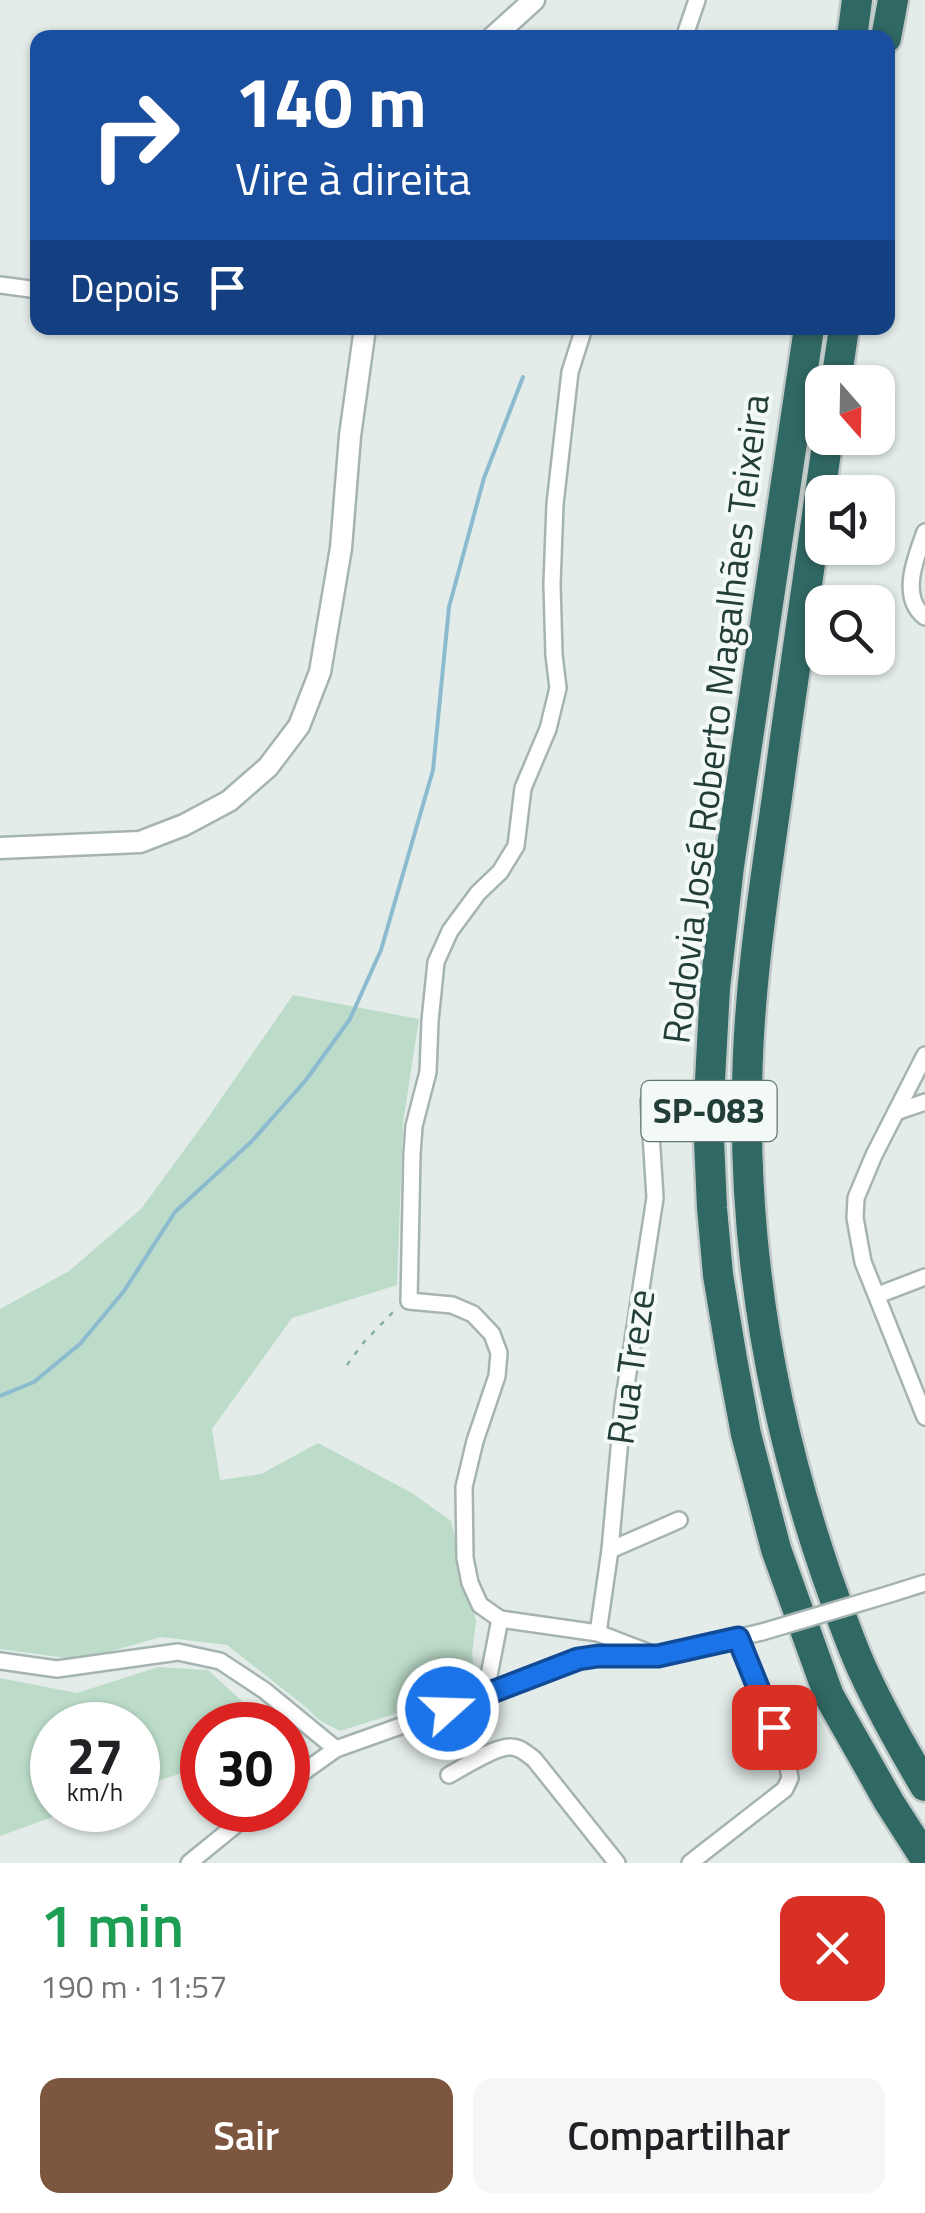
<!DOCTYPE html>
<html lang="pt">
<meta charset="utf-8">
<style>
body{margin:0;font-family:"Titillium Web",sans-serif;background:#f6f6f6;color:#202124;height:100vh;display:flex;flex-direction:column;font-size:38px;white-space:nowrap}
*{box-sizing:border-box;margin:0}
p{font-size:32px;color:#757577}
.icon{flex:none;width:55px;height:55px;fill:none;stroke:currentColor;stroke-width:2;stroke-linecap:round;stroke-linejoin:round}
.map{position:relative;height:1863px;overflow:hidden}
.drawer{display:flex;flex-direction:column;background:#fff;flex:1}
.drawer>*{flex:none}
.banner{position:absolute;left:30px;top:30px;width:865px;height:305px;border-radius:20px;box-shadow:0 2px 8px #0004;background:#1a4fa0;color:#fff;overflow:hidden}
.needle{width:65px;rotate:160deg}
.buttons{position:absolute;left:805px;top:365px;display:grid;gap:20px}
.buttons a{display:grid;place-items:center;width:90px;height:90px;border-radius:20px;background:#fff;box-shadow:0 2px 8px #0004;font-size:50px}
.speed{position:absolute;left:30px;top:1702px;display:flex;gap:20px;font-size:50px;font-weight:700;text-align:center}
.speed>*{display:grid;place-content:center;width:130px;height:130px;border-radius:50%;background:#fff;box-shadow:0 2px 8px #0004;line-height:1}
.speed small{font-size:25px;font-weight:400}
.speed .limit{border:15px solid #d22;background:#fff;color:#111}
.pin{position:absolute;display:grid;place-items:center;width:85px;height:85px;color:#fff;margin:-42px;border-radius:20px;box-shadow:0 5px 15px #0006}
.me{position:absolute;width:110px;margin:-55px;rotate:70deg;stroke-linejoin:round;filter:drop-shadow(0 0 8px #0008)}
.turn{display:flex;align-items:center;gap:35px;height:210px;padding:0 40px;font-size:45px}
.turn .icon{width:130px;height:130px;stroke-width:2.5}
.turn b{display:block;font-size:70px;line-height:85px}
.then{display:flex;align-items:center;height:95px;padding:0 40px;background:#0003;gap:20px;font-size:38px}
.round{display:grid;place-items:center;flex:none;width:105px;height:105px;border-radius:20px;background:#f6f6f6}
.summary{display:flex;align-items:center;justify-content:space-between;height:170px;padding:0 40px}
h1{font-size:60px;font-weight:600;line-height:75px;color:#1e9e55}
.primary-button{display:flex;gap:20px;margin-top:auto;padding:20px 40px}
.primary-button a{flex:1;height:115px;border-radius:20px;background:#7c563f;color:#fff;font-size:40px;font-weight:600;line-height:115px;text-align:center}
.primary-button a+a{background:#f6f6f6;color:#202124}
.map>svg:first-child{display:block}
.green{fill:#bcdcc9}
.lines{fill:none;stroke-linecap:round;stroke-linejoin:round}
.stream{stroke:#8cbbcf;stroke-width:4}
.minor-casing{stroke:#a6b4b1;stroke-width:20}
.tertiary-casing{stroke:#a6b4b1;stroke-width:25}
.motorway-casing{stroke:#c1c9c8;stroke-width:35}
.path{stroke:#84afa7;stroke-width:2.5;stroke-dasharray:5 8;stroke-linecap:butt}
.minor{stroke:#fff;stroke-width:15}
.tertiary{stroke:#fff;stroke-width:20}
.motorway{stroke:#306864;stroke-width:30}
.minor-bridge-casing{stroke:#a6b4b1;stroke-width:20;stroke-linecap:butt}
.minor-bridge{stroke:#fff;stroke-width:15}
.route-casing{stroke:#114b97;stroke-width:25}
.route{stroke:#1a73e8;stroke-width:18}
.labels{text-anchor:middle;stroke-width:8;stroke-linejoin:round;paint-order:stroke}
.shield{fill:#f3f9f7;stroke:#617572;stroke-width:2.5}
.shield-label{font-size:35px;font-weight:bold;fill:#233d39}
.street-label{font-size:38px;fill:#233d39;stroke:#f3f9f7}
</style>
<div class="map">
<svg width="925" height="1863" viewBox="0 0 925 1863">
<rect width="100%" height="100%" fill="#e3ece9"/>
<g class="green">
<polygon points="293,995 419,1019 403,1123 397,1285 292,1318 212,1429 220,1480 261,1474 318,1443 412,1493 451,1521 476,1621 472,1654 477,1688 340,1731 319,1720 307,1708 227,1645 161,1637 80,1660 0,1649 0,1309 69,1271 141,1209 207,1119"/>
<polygon points="158,1667 208,1670 268,1725 202,1725 202,1766 138,1788 138,1725 52,1725 52,1810 72,1810 0,1836 0,1678 77,1693"/>
</g>
<g class="lines">
<polyline class="stream" points="0,1396 34,1382 80,1344 124,1291 175,1212 251,1142 306,1080 350,1019 381,950 433,770 449,607 484,478 523,377"/>
<g class="minor-casing">
<g id="minor">
<polyline points="684,38 697,0"/>
<polyline points="0,285 38,290"/>
<path d="M925,532C916,557 899,597 925,617"/>
<polyline points="925,1055 874,1155 856,1198 855,1218 863,1262 925,1417"/>
<polyline points="896,1112 925,1102"/>
<polyline points="878,1295 925,1277"/>
<polyline points="610,1550 679,1520"/>
<polyline points="890,1594 925,1583"/>
<polyline points="500,1619 598,1633 650,1653"/>
<polyline points="598,1633 610,1550 623,1405 655,1198 649,1101"/>
<polyline points="0,1661 57,1669 178,1652 220,1661 264,1690 336,1749"/>
<polyline points="485,1696 500,1619 480,1605 470,1583 465,1558 464,1487 475,1441 497,1376 499,1353 492,1334 473,1314 452,1305 409,1301 412,1154 414,1126 428,1072 430,1021 436,962 450,931 478,893 500,872 516,846 523,788 548,729 558,688 554,655 552,584 555,504 570,372 584,328"/>
<path d="M449,1775C464,1767 495,1746 511,1747C520,1747 527,1754 534,1759L617,1863"/>
<polyline points="288,1783 336,1749 485,1696 578,1659 598,1656 659,1656 762,1632"/>
<polyline points="189,1863 254,1810"/>
<polyline points="690,1863 785,1789 790,1778 786,1756 738,1638"/>
</g>
</g>
<g class="tertiary-casing">
<g id="tertiary">
<polyline points="492,38 534,0"/>
<polyline points="0,848 140,842 184,825 229,801 268,767 299,726 320,672 341,548 350,436 365,328"/>
</g>
</g>
<g class="motorway-casing">
<g id="motorway">
<polyline points="852,38 857,0"/>
<polyline points="886,38 893,0"/>
<polyline points="809,328 729,866 715,988 708,1117 712,1208 718,1275 732,1359 746,1434 776,1549 829,1696 889,1802 925,1858"/>
<polyline points="836,382 844,328"/>
<path d="M828,438C811,557 793,677 777,797C763,895 748,992 747,1091C744,1255 773,1419 826,1574C838,1607 849,1641 864,1673C882,1712 903,1749 925,1786"/>
</g>
</g>
<polyline class="path" points="347,1365 364,1342 395,1310"/>
<use href="#minor" class="minor"/>
<use href="#tertiary" class="tertiary"/>
<use href="#motorway" class="motorway"/>
<g class="minor-bridge-casing">
<polyline id="minor-bridge" points="762,1632 890,1594"/>
</g>
<use href="#minor-bridge" class="minor-bridge"/>
</g>
<g class="lines">
<g class="route-casing">
<polyline id="route" points="448,1709 578,1659 598,1656 658,1656 738,1638 774,1727"/>
</g>
<use href="#route" class="route"/>
</g>
<g class="labels">
<rect class="shield" x="641.5" y="1081" width="135" height="60" rx="8"/>
<g class="shield-label">
<text x="709" y="1123">SP-083</text>
</g>
<g class="street-label">
<text transform="translate(716 719) rotate(-83)" y="13">Rodovia José Roberto Magalhães Teixeira</text>
<text transform="translate(631 1367) rotate(-82)" y="13">Rua Treze</text>
</g>
</g>
</svg>
<div class="buttons">
<a><svg class="needle" viewBox="-14 -14 28 28"><path d="M0-13l5 13h-10z" fill="#e53935"/><path d="M0 13l5-13h-10z" fill="#757577"/></svg></a>
<a><svg class="icon" aria-label="sound" viewBox="0 0 24 24"><path d="M4 9h4l5-4v14l-5-4H4zM17 9q2 3 0 6"/></svg></a>
<a><svg class="icon" aria-label="search" viewBox="0 0 24 24"><circle cx="10" cy="10" r="6"/><path d="M15 15l6 6"/></svg></a>
</div>
<div class="speed"><div>27<small>km/h</small></div><div class="limit">30</div></div>
<div class="pin" style="left:774px;top:1727px;background:#d93025"><svg class="icon" aria-label="arrive" viewBox="0 0 24 24"><path d="M6 21V4h12l-3 4 3 4H6"/></svg></div>
<svg class="me" style="left:448px;top:1709px" viewBox="-20 -20 40 40"><circle r="17" fill="#1a73e8" stroke="#fff" stroke-width="3"/><path d="M0-11L8 9 0 5-8 9z" fill="#fff"/></svg>
<div class="banner">
<div class="turn"><svg class="icon" aria-label="right" viewBox="0 0 24 24"><path d="M7 20v-9h11M14 6l5 5-5 5"/></svg><div><b>140 m</b>Vire à direita</div></div>
<div class="then">Depois<svg class="icon" aria-label="arrive" viewBox="0 0 24 24"><path d="M6 21V4h12l-3 4 3 4H6"/></svg></div>
</div>
</div>
<section class="drawer">
<div class="summary"><div><h1>1 min</h1><p>190 m · 11:57</p></div><a class="round" style="background:#d93025;color:#fff"><svg class="icon" aria-label="close" viewBox="0 0 24 24"><path d="M6 6l12 12M18 6L6 18"/></svg></a></div>
<div class="primary-button"><a>Sair</a><a>Compartilhar</a></div>
</section>
